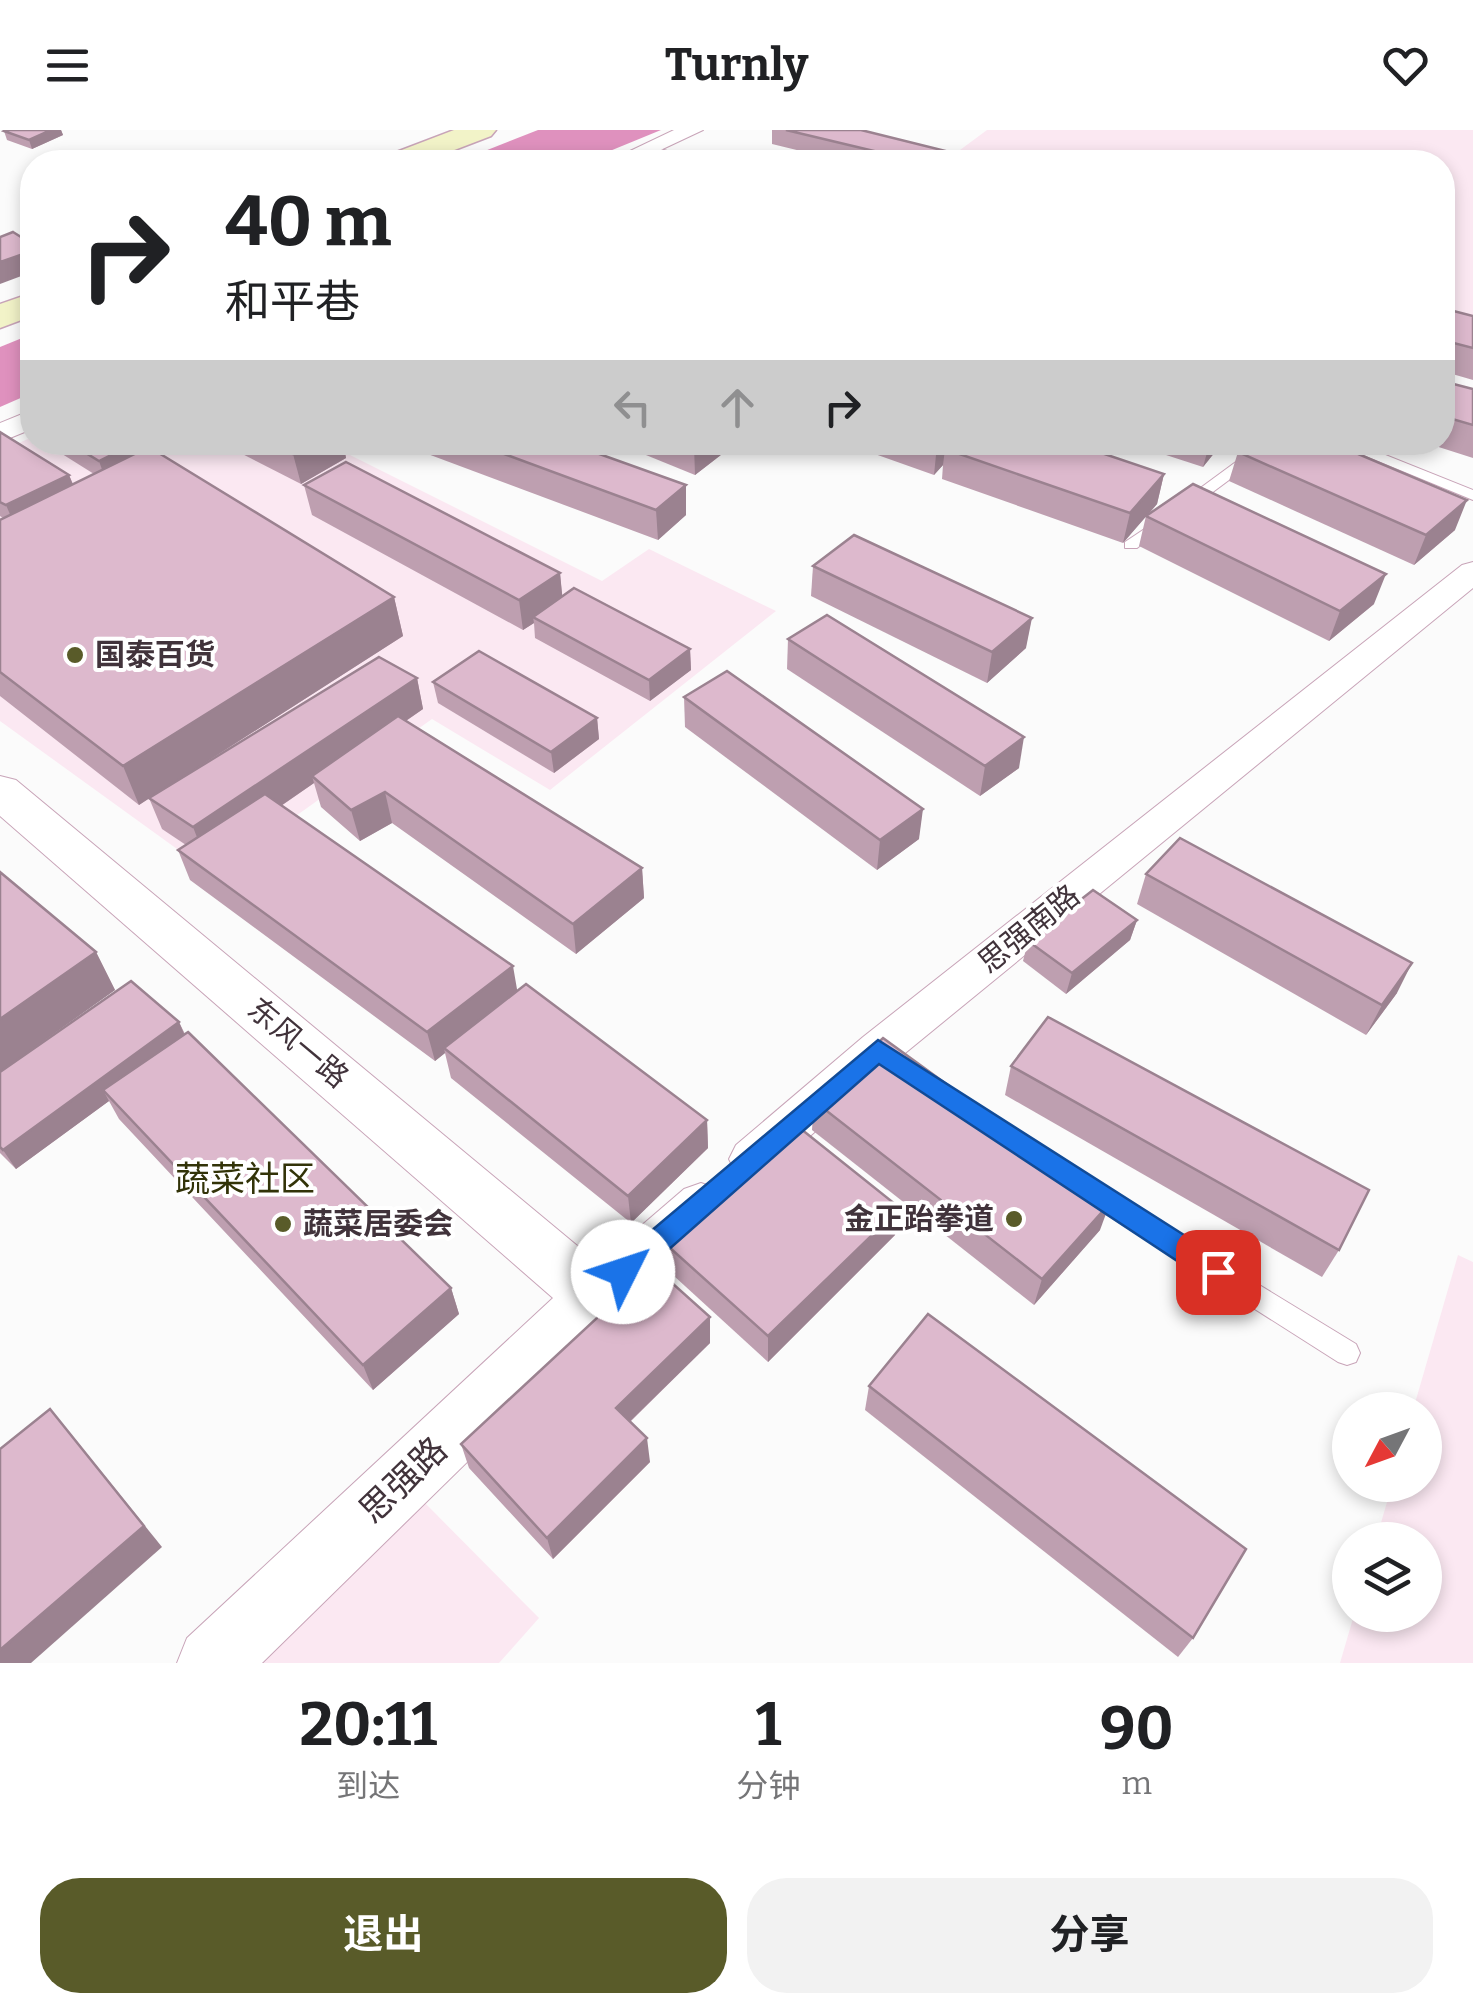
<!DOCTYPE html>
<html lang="zh">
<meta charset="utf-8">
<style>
body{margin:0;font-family:Bitter,"Noto Sans SC",serif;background:#f2f2f2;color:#202124;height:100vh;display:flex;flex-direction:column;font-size:38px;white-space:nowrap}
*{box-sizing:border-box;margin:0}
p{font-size:32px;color:#757577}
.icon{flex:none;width:55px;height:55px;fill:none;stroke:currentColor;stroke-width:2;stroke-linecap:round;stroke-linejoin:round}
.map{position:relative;height:1533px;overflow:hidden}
.details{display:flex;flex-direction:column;background:#fff;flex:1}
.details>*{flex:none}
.hud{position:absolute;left:20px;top:20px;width:1435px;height:305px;border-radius:40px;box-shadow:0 5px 15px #0003;background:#fff;color:#202124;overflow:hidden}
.needle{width:65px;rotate:229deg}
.tools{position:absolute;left:1332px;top:1262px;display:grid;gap:20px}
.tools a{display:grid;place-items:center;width:110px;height:110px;border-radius:50%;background:#fff;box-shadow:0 5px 15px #0003;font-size:50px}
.pin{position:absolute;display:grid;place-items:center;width:85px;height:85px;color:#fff;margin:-42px;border-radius:20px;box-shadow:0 5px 15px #0006}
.me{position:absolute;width:110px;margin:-55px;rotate:49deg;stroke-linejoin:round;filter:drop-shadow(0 0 8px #0008)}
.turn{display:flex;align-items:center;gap:35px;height:210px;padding:0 40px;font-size:45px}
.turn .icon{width:130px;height:130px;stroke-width:2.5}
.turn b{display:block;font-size:70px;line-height:85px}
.lanes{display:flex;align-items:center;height:95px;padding:0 40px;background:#0003;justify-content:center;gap:50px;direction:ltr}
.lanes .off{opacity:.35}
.eta{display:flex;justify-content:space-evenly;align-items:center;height:170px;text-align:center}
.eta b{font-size:60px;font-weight:700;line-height:70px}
.primary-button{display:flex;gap:20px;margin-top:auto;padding:20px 40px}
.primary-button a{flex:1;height:115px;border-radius:40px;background:#595b29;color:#fff;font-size:40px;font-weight:700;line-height:115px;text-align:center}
.primary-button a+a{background:#f2f2f2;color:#202124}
header{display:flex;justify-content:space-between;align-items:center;height:130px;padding:0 40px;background:#fff;font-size:45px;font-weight:700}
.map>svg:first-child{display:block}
.built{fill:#fbe8f2}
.water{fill:#df91be}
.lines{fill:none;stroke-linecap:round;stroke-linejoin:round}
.service-casing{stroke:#c8a4b8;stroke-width:2}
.minor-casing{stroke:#c8a4b8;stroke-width:2}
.tertiary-casing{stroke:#c8a4b8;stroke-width:2}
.secondary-casing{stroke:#c8a4b8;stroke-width:3}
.service{fill:#fff;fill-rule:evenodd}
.minor{fill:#fff;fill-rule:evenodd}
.tertiary{fill:#fff;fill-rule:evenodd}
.secondary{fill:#f2f3c8;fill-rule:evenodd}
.wall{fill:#be9fb0}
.shaded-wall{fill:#9b8290}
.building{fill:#ddb9cd;stroke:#9b8290;stroke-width:2.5}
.route{fill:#1a73e8;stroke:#114b97;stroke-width:2.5}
.poi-dot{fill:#595b29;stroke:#fff;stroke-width:4}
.labels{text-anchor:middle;stroke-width:8;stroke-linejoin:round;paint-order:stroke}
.poi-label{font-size:30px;font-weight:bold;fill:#41333b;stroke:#fff;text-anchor:start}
.street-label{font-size:30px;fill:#41333b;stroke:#fff}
.quarter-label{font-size:35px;fill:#323308;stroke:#fff}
.near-street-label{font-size:35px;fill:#41333b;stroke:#fff}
</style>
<header><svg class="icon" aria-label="menu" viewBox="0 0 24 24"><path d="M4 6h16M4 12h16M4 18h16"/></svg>Turnly<svg class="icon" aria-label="heart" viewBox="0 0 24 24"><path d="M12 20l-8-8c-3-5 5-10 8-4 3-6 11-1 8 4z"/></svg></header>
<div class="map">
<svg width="1473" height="1533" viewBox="0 0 1473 1533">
<rect width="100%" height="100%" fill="#fbfbfb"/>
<g class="built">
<polygon points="987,0 1473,0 1473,193 1443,186 1442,32 971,32 960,20"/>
<polygon points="32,307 32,312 326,313 602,451 649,419 776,481 550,660 432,589 213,745 0,591 0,322"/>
<polygon points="1458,1125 1473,1132 1473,1533 1340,1533 1354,1485 1425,1485 1425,1410 1376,1410 1392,1355 1425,1355 1425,1280 1413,1280"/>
<polygon points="421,1369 539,1488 499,1533 258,1533"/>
</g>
<g class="water">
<polygon points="538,0 661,0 583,32 457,32"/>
<polygon points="32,204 32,263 0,277 0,217"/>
</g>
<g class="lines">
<g class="service-casing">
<g id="service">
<polygon points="649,16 700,30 702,32 685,32 645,21 645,17"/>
<polygon points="1263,312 1280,312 1190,379 1180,379 1180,373"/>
<polygon points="1332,312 1353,312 1473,360 1473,370"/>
<polygon points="1161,388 1169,393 1166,396 1137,418 1125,418 1125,412"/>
<polygon points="1087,1050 1356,1214 1360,1223 1356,1232 1347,1235 1338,1232 1079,1067 1075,1060 1079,1053"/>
</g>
</g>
<g class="minor-casing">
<g id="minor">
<polygon points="674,0 703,0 635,32 607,32"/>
<polygon points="32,280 32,299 0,312 0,293"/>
<polygon points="1473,432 1473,458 893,933 768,1043 752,1049 736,1043 729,1029 736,1015 863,907 1462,435"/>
<polygon points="701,1053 718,1059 725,1074 718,1089 613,1183 595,1190 577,1183 570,1167 577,1151 684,1059"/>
</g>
</g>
<g class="tertiary-casing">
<polygon id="tertiary" points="0,646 16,650 616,1148 625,1167 616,1186 262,1533 177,1533 187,1508 553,1168 0,686"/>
</g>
<g class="secondary-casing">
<g id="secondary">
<polygon points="454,0 496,0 491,6 423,32 382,32 386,26"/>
<polygon points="32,163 32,186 0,198 0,174"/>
</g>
</g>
<use href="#service" class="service"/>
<use href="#minor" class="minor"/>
<use href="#tertiary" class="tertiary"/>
<use href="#secondary" class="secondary"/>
</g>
<g class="wall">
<polygon points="6,0 61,0 63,5 32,19 7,10 4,1"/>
<polygon points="772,0 861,0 978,29 978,32 846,32 772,14"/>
<polygon points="1442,178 1473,186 1473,250 1442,241"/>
<polygon points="1442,251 1473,259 1473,328 1423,312 1442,312"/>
<polygon points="32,283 32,305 25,287"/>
<polygon points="0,302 69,345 73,354 94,344 43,312 160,312 164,323 161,324 394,467 403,506 152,667 417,548 423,579 406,591 642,738 644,768 576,824 392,693 360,711 321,677 314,653 281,676 518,861 707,990 708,1018 631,1093 451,948 445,923 435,931 190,750 178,720 186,715 162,699 149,668 139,675 0,566 0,390 3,388 0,386"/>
<polygon points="219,312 343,312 346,328 301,354"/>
<polygon points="409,312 566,312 686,385 658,410 409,317"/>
<polygon points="614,312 726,312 726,321 695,345"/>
<polygon points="841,312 1069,312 1164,344 1157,374 1147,386 1374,474 1329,511 1139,416 1146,386 1123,413 942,349 943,335 934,345"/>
<polygon points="1126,312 1223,312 1203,337"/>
<polygon points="1238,322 1455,400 1414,435 1229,351"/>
<polygon points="304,355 560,443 562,466 690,519 691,540 650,571 535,508 534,493 523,500 312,385"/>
<polygon points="813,436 1026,518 987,553 811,466"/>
<polygon points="788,509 1019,638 980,666 787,539"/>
<polygon points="433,552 597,588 599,609 554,643 438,573"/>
<polygon points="684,567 919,709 877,740 685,597"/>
<polygon points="0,742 96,822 115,860 2,940 179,892 185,904 451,1158 459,1184 373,1260 119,989 109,971 16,1039 0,1023"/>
<polygon points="1146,744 1397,863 1366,905 1137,774"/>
<polygon points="1137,790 1130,810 1066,864 1023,831 1028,811"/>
<polygon points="1011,936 1339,1120 1322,1147 1005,965"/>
<polygon points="814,971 1100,1100 1034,1175 812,1000"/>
<polygon points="900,1078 895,1105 768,1232 662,1135 659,1108"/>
<polygon points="710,1187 710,1213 630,1292 650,1332 553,1429 469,1338 461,1314"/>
<polygon points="869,1256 1193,1508 1178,1527 865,1280"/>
</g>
<g class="shaded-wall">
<polygon points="51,0 61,0 63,5 32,19 29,10"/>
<polygon points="32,121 32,142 0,154 0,132"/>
<polygon points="137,312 160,312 164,323 106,351 99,331"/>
<polygon points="314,312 343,312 346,328 301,354 293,324"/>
<polygon points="698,312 726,312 726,321 695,345 694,315"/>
<polygon points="940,312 967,312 945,319 943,335 934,345 937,315"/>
<polygon points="1210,312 1223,312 1203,337"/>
<polygon points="1164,344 1157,374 1123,413 1130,383"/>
<polygon points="69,345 77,365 15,396 6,375"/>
<polygon points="686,355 686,385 658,410 656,380"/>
<polygon points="1467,370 1455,400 1414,435 1426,405"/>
<polygon points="560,443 563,473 533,487 534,493 523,500 519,470"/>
<polygon points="1386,444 1374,474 1329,511 1340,481"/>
<polygon points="394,467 403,506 139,675 123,636"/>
<polygon points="1032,488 1026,518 987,553 992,522"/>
<polygon points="690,519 691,540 650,571 649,550"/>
<polygon points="417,548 423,579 318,651 312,646 314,653 205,728 193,697"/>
<polygon points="597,588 599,609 554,643 551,622"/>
<polygon points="1024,607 1019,638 980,666 985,636"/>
<polygon points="385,662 392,693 360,711 351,680"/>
<polygon points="923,679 919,709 877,740 880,710"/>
<polygon points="642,738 644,768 576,824 573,794"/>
<polygon points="1137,790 1130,810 1066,864 1072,843"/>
<polygon points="96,822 115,860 0,942 0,889"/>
<polygon points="1412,833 1397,863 1366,905 1382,875"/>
<polygon points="513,836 518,865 444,918 445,923 435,931 427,902"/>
<polygon points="179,892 188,913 103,960 109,971 16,1039 3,1020"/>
<polygon points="707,990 708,1018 631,1093 628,1066"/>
<polygon points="1110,1073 1100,1100 1034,1175 1042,1149"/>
<polygon points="900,1078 895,1105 768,1232 768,1206"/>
<polygon points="451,1158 459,1184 373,1260 363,1235"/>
<polygon points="710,1187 710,1213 619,1302 616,1278"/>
<polygon points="70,1303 162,1417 31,1533 0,1533 0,1520"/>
<polygon points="647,1308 650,1332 553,1429 547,1408"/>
</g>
<g class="building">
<polygon points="6,0 51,0 29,10 4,1"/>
<polygon points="786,0 861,0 978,29 974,32 920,32"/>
<polygon points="700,27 717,32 691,32"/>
<polygon points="13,102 32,114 32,121 0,132 0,107"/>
<polygon points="1442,178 1473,186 1473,218 1442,210"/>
<polygon points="1442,251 1473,259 1473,295 1442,286"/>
<polygon points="0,302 69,345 6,375 0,372"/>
<polygon points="68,312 137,312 99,331"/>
<polygon points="270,312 314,312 293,324"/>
<polygon points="472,312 566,312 686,355 656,380"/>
<polygon points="953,312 1069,312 1164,344 1130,383 945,319"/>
<polygon points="1250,312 1330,312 1467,370 1426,405 1238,322"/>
<polygon points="149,317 394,467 123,636 0,542 0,390"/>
<polygon points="346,332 560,443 519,470 304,355"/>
<polygon points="1193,354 1386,444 1340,481 1146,386"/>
<polygon points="854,405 1032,488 992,522 813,436"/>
<polygon points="574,458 690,519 649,550 533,487"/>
<polygon points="827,485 1024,607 985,636 788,509"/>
<polygon points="479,521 597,588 551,622 433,552"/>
<polygon points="379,527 417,548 193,697 149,668"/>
<polygon points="727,541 923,679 880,710 684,567"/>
<polygon points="398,586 642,738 573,794 385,662 351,680 312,646"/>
<polygon points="265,664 513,836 427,902 178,720"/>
<polygon points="1180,708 1412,833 1382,875 1146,744"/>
<polygon points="0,742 96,822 0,889"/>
<polygon points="1093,760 1137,790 1072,843 1028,811"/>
<polygon points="131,851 179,892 3,1020 0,1017 0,942"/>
<polygon points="526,854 707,990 628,1066 444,918"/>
<polygon points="1048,887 1369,1060 1339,1120 1011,936"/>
<polygon points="188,902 451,1158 363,1235 103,960"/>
<polygon points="883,908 1110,1073 1042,1149 814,971"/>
<polygon points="791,991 900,1078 768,1206 659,1108"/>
<polygon points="653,1136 710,1187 616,1278 647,1308 547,1408 461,1314"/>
<polygon points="928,1184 1246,1419 1193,1508 869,1256"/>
<polygon points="50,1279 144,1396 0,1520 0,1319"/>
</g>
<polygon class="route" points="878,910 1228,1133 1232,1142 1228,1152 1218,1155 1209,1152 879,934 633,1151 623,1155 613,1151 609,1142 613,1133"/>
<g class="poi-dot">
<circle cx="75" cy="525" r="10"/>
<circle cx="1014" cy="1089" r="10"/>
<circle cx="283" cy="1094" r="10"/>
</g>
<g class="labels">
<g class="poi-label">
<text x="95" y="535">国泰百货</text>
<text x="994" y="1099" text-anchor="end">金正跆拳道</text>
<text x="303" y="1104">蔬菜居委会</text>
</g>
<g class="street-label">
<text transform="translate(1029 799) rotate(-39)" y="10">思强南路</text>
<text transform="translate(298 913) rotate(40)" y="10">东风一路</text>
</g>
<g class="quarter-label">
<text x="245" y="1061">蔬菜社区</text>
</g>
<g class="near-street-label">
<text transform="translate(403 1350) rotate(-44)" y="12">思强路</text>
</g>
</g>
</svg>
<div class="tools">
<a><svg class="needle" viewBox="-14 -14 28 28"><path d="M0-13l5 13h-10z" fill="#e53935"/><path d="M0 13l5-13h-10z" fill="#757577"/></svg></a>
<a><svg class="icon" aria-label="layers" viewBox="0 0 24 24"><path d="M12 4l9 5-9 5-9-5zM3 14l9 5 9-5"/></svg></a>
</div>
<div class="pin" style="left:1218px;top:1142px;background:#d93025"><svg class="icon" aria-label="arrive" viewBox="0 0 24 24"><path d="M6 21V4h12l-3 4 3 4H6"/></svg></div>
<svg class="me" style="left:623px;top:1142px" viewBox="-20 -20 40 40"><circle r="19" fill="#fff"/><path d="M0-13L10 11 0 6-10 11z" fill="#1a73e8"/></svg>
<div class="hud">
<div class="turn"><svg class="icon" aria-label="right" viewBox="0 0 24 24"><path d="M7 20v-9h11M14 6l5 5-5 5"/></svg><div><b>40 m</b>和平巷</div></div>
<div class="lanes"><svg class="icon off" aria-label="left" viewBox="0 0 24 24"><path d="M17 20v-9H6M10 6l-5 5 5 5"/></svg><svg class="icon off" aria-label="ahead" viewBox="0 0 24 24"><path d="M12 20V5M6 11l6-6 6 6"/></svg><svg class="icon" aria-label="right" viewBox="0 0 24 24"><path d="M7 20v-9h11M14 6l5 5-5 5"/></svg></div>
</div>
</div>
<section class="details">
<div class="eta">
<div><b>20:11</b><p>到达</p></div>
<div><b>1</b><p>分钟</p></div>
<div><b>90</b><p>m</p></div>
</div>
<div class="primary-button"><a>退出</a><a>分享</a></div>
</section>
